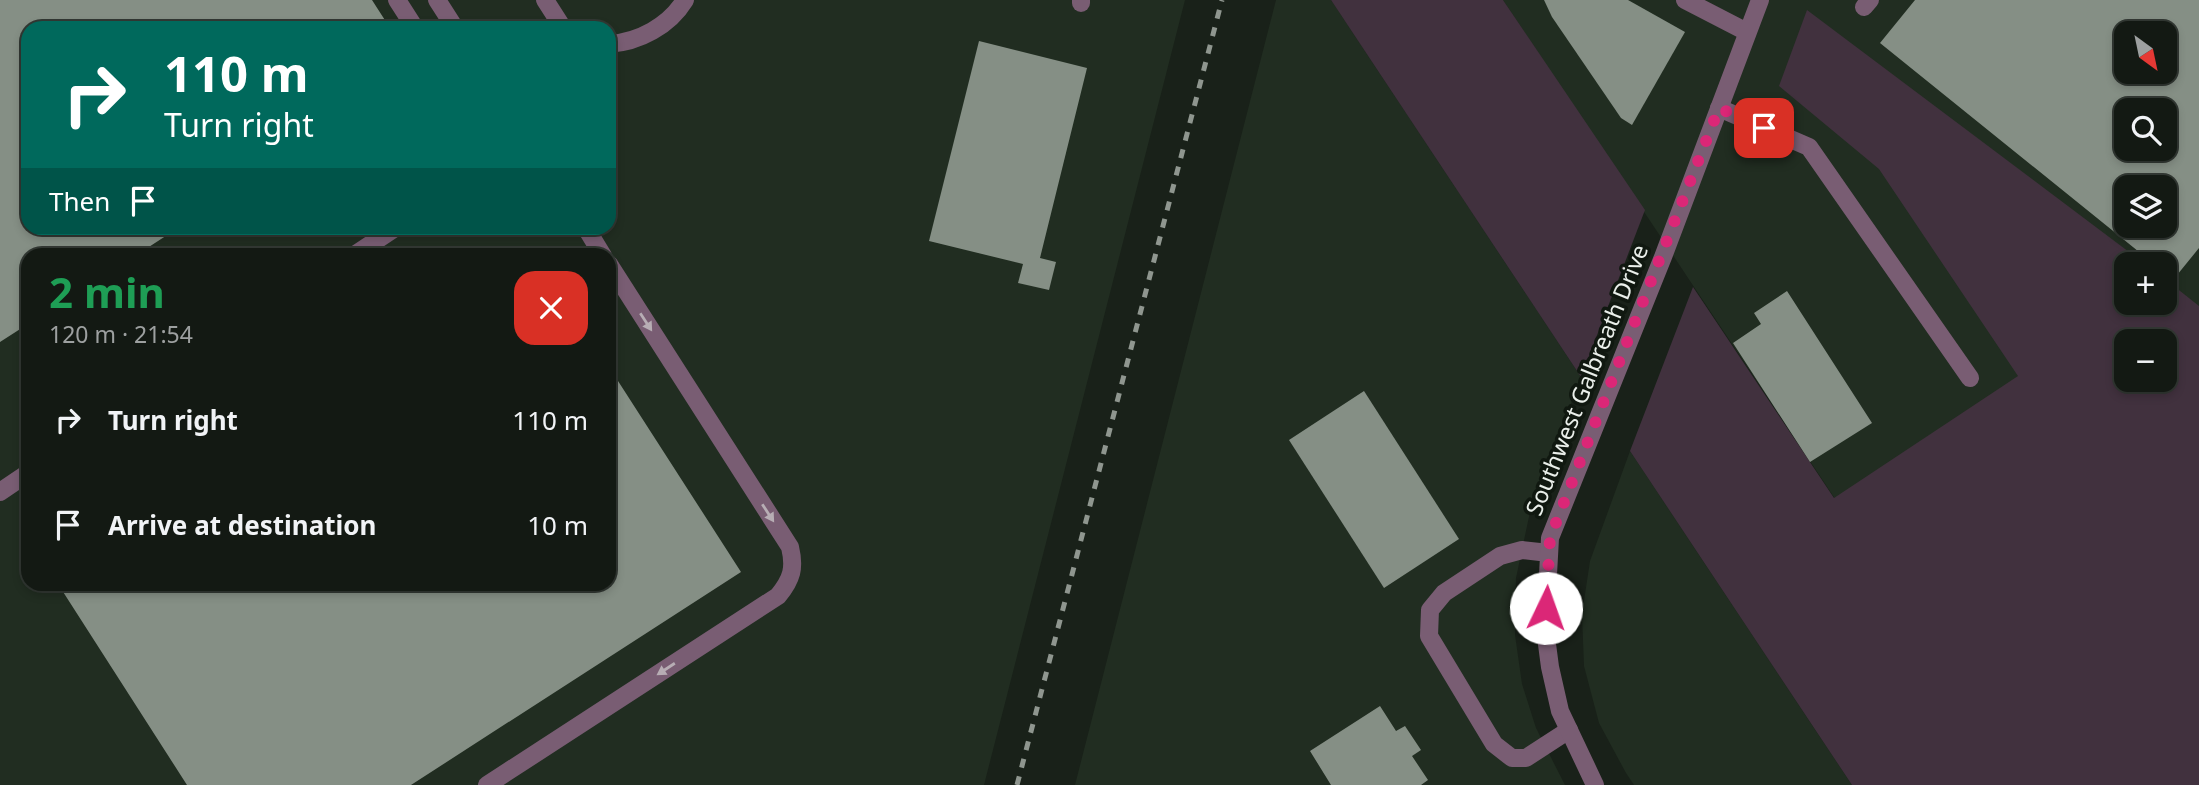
<!DOCTYPE html>
<meta charset="utf-8">
<style>
body{margin:0;font-family:"Noto Sans",sans-serif;background:#202621;color:#f1f3f6;height:100vh;display:flex;flex-direction:column;font-size:26px;white-space:nowrap}
*{box-sizing:border-box;margin:0}
p{font-size:23px;color:#9da0a0}
.icon{flex:none;width:38px;height:38px;fill:none;stroke:currentColor;stroke-width:2;stroke-linecap:round;stroke-linejoin:round}
.map{position:relative;flex:1;overflow:hidden}
.sheet{position:absolute;left:21px;top:248px;width:595px;height:343px;display:flex;flex-direction:column;background:#131913;border-radius:21px;box-shadow:0 4px 10px #0003,0 0 0 2px #323833}
.sheet>*{flex:none}
.hud{position:absolute;left:21px;top:21px;width:595px;height:214px;border-radius:21px;box-shadow:0 4px 10px #0003,0 0 0 2px #323833;background:#00695c;color:#fff;overflow:hidden}
.needle{width:46px;rotate:147deg}
.buttons{position:absolute;left:2114px;top:21px;display:grid;gap:14px}
.buttons a{display:grid;place-items:center;width:63px;height:63px;border-radius:14px;background:#131913;box-shadow:0 4px 10px #0003,0 0 0 2px #323833;font-size:35px}
.pin{position:absolute;display:grid;place-items:center;width:60px;height:60px;color:#fff;margin:-30px;border-radius:14px;box-shadow:0 4px 10px #0006}
.me{position:absolute;width:77px;margin:-38px;rotate:3deg;stroke-linejoin:round;filter:drop-shadow(0 0 5px #0008)}
.turn{display:flex;align-items:center;gap:24px;height:147px;padding:0 28px;font-size:32px}
.turn .icon{width:91px;height:91px;stroke-width:2.5}
.turn b{display:block;font-size:49px;line-height:60px}
.then{display:flex;align-items:center;height:66px;padding:0 28px;background:#0003;gap:14px;font-size:26px}
.round{display:grid;place-items:center;flex:none;width:74px;height:74px;border-radius:21px;background:#202621}
.headline{display:flex;align-items:center;justify-content:space-between;height:119px;padding:0 28px}
h1{font-size:42px;font-weight:700;line-height:52px;color:#1e9e55}
ul{padding:0;list-style:none}
li{display:flex;align-items:center;gap:21px;height:105px;padding:0 28px}
li div{flex:1}
li b{display:block;font-size:26px}
li em{font-style:normal}
.map>svg:first-child{display:block}
.built{fill:#212d21;fill-rule:evenodd}
.green{fill:#41313e;fill-rule:evenodd}
.building{fill:#858f85;fill-rule:evenodd}
.lines{fill:none;stroke-linecap:round;stroke-linejoin:round}
.minor{stroke:#795d73;stroke-width:18}
.rail{stroke:#8f968f;stroke-width:5;stroke-dasharray:9 9;stroke-linecap:butt}
.oneway{fill:#b7adb4}
.route{stroke:#db2777;stroke-width:12;stroke-dasharray:0 21.6}
.labels{text-anchor:middle;stroke-width:7;stroke-linejoin:round;paint-order:stroke}
.street-label{font-size:23px;fill:#eaefea;stroke:#101810}
</style>
<div class="map">
<svg width="2199" height="785" viewBox="0 0 2199 785">
<rect width="100%" height="100%" fill="#192119"/>
<g class="built">
<path d="M0,0H1185L984,785H0ZM28,28H609V228H28ZM28,256H609V584H28Z"/>
<polygon points="1276,0 1331,0 1581,377 1530,512 1516,578 1515,635 1522,684 1536,728 1565,785 1075,785"/>
<path d="M1503,0H2199V498L1999,745ZM2126,33H2165V72H2126ZM2126,110H2165V149H2126ZM2126,187H2165V226H2126ZM2126,264H2165V303H2126ZM2126,341H2165V380H2126Z"/>
<polygon points="1630,451 1852,785 1634,785 1626,773 1599,723 1584,666 1582,614 1590,561"/>
</g>
<g class="green">
<polygon points="1331,0 1503,0 1645,210 1581,377"/>
<path d="M1807,10L2145,264H2126V303H2165V279L2199,306V785H1852L1630,451L1693,287L1834,498L2018,376L1879,169L1779,86ZM2126,341H2165V380H2126Z"/>
</g>
<g class="building">
<polygon points="0,0 372,0 390,28 28,28 28,228 178,228 135,256 28,256 28,324 0,342"/>
<polygon points="1544,0 1628,0 1685,32 1632,125 1621,118 1552,17"/>
<path d="M1915,0H2199V248L2173,280L2165,273V264H2154L1880,43ZM2126,33H2165V72H2126ZM2126,110H2165V149H2126ZM2126,187H2165V226H2126Z"/>
<polygon points="979,41 1087,68 1040,258 1056,262 1049,290 1018,283 1023,264 929,241"/>
<polygon points="1787,291 1872,423 1810,462 1733,343 1761,324 1754,313"/>
<polygon points="609,367 741,572 411,785 187,785 58,584 609,584"/>
<polygon points="1364,391 1459,539 1384,588 1289,440"/>
<polygon points="1380,706 1396,731 1405,726 1421,750 1412,756 1428,780 1421,785 1331,785 1310,751"/>
</g>
<g class="lines">
<g class="minor">
<polyline points="397,0 415,28"/>
<polyline points="437,0 455,28"/>
<polyline points="545,0 563,28"/>
<polyline points="1685,0 1747,32"/>
<polyline points="1081,3 1081,0"/>
<polyline points="1864,7 1870,0"/>
<path d="M609,44C639,42 669,26 685,0"/>
<polyline points="1719,108 1809,147 1970,378"/>
<polyline points="586,228 603,256"/>
<polyline points="353,256 395,228"/>
<polyline points="0,492 28,473"/>
<polyline points="1549,553 1522,550 1500,556 1444,593 1430,610 1429,636 1494,744 1512,758 1526,758 1569,730"/>
<path d="M487,785L778,596C792,579 795,568 790,547L609,264"/>
<polyline points="1595,785 1560,711 1550,667 1545,629 1550,538 1663,257 1760,0"/>
</g>
<polyline class="rail" points="1017,785 1222,0"/>
</g>
<defs><path id="oneway-solid" d="M-6-.8H1V-3.2L6.5 0L1 3.2V.8H-6Z" transform="scale(1.75)"/></defs>
<g class="oneway">
<use href="#oneway-solid" transform="translate(646 322) rotate(57)"/>
<use href="#oneway-solid" transform="translate(768 513) rotate(57)"/>
<use href="#oneway-solid" transform="translate(666 669) rotate(147)"/>
</g>
<g class="lines">
<polyline class="route" points="1546,608 1550,538 1719,108 1764,128"/>
</g>
<g class="labels">
<g class="street-label">
<text transform="translate(1587 380) rotate(-68)" y="8">Southwest Galbreath Drive</text>
</g>
</g>
</svg>
<div class="buttons">
<a><svg class="needle" viewBox="-14 -14 28 28"><path d="M0-13l5 13h-10z" fill="#e53935"/><path d="M0 13l5-13h-10z" fill="#9da0a0"/></svg></a>
<a><svg class="icon" aria-label="search" viewBox="0 0 24 24"><circle cx="10" cy="10" r="6"/><path d="M15 15l6 6"/></svg></a>
<a><svg class="icon" aria-label="layers" viewBox="0 0 24 24"><path d="M12 4l9 5-9 5-9-5zM3 14l9 5 9-5"/></svg></a>
<a>+</a>
<a>−</a>
</div>
<div class="pin" style="left:1764px;top:128px;background:#d93025"><svg class="icon" aria-label="arrive" viewBox="0 0 24 24"><path d="M6 21V4h12l-3 4 3 4H6"/></svg></div>
<svg class="me" style="left:1546px;top:608px" viewBox="-20 -20 40 40"><circle r="19" fill="#fff"/><path d="M0-13L10 11 0 6-10 11z" fill="#db2777"/></svg>
<div class="hud">
<div class="turn"><svg class="icon" aria-label="right" viewBox="0 0 24 24"><path d="M7 20v-9h11M14 6l5 5-5 5"/></svg><div><b>110 m</b>Turn right</div></div>
<div class="then">Then<svg class="icon" aria-label="arrive" viewBox="0 0 24 24"><path d="M6 21V4h12l-3 4 3 4H6"/></svg></div>
</div>
<section class="sheet">
<div class="headline"><div><h1>2 min</h1><p>120 m · 21:54</p></div><a class="round" style="background:#d93025;color:#fff"><svg class="icon" aria-label="close" viewBox="0 0 24 24"><path d="M6 6l12 12M18 6L6 18"/></svg></a></div>
<ul>
<li><svg class="icon" aria-label="right" viewBox="0 0 24 24"><path d="M7 20v-9h11M14 6l5 5-5 5"/></svg><div><b>Turn right</b></div><em>110 m</em></li>
<li><svg class="icon" aria-label="arrive" viewBox="0 0 24 24"><path d="M6 21V4h12l-3 4 3 4H6"/></svg><div><b>Arrive at destination</b></div><em>10 m</em></li>
</ul>
</section>
</div>
